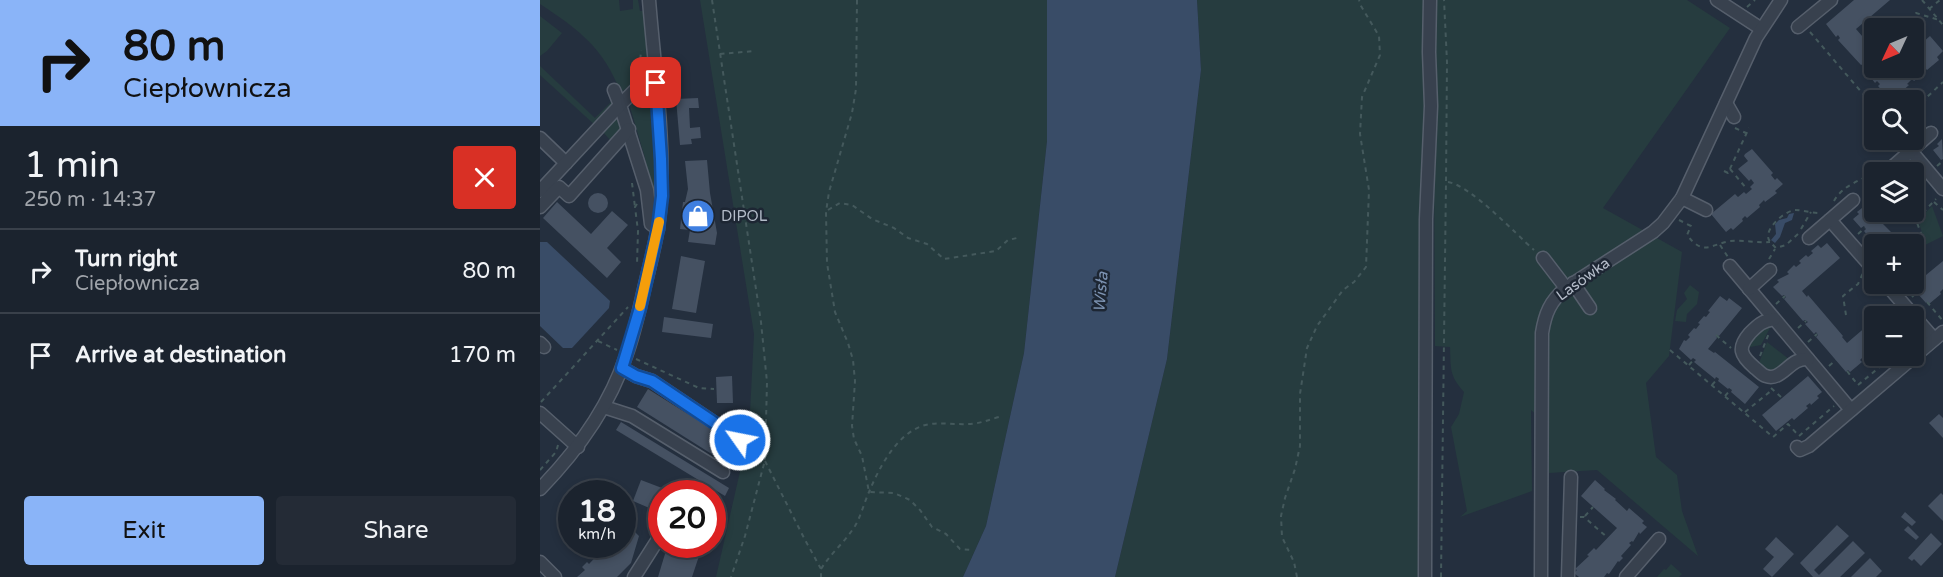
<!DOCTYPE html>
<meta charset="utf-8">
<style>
body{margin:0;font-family:"Varela Round",sans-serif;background:#242b36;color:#f1f3f6;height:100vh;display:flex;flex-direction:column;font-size:22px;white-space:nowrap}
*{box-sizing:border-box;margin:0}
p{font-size:20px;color:#a0a4aa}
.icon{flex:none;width:33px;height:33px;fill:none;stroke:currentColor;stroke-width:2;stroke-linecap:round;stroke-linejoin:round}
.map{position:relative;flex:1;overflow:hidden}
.panel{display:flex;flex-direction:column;background:#1b232e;width:540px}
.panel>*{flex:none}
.guide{background:#8ab4f8;color:#111;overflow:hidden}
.needle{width:39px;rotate:226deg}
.tools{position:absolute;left:1324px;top:18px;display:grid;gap:12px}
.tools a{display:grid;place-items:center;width:60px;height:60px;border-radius:6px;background:#1b232e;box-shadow:0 3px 9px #0003,0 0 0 2px #39404a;font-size:30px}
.speed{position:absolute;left:18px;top:480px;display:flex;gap:12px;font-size:30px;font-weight:700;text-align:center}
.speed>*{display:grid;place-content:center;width:78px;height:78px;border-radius:50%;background:#1b232e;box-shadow:0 3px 9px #0003,0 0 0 2px #39404a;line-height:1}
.speed small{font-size:15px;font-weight:400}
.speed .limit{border:9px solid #d22;background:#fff;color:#111}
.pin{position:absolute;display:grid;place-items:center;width:51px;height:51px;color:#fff;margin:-26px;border-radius:12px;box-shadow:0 3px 9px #0006}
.me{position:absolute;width:66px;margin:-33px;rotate:303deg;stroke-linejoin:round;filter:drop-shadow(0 0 4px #0008)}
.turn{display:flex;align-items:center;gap:21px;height:126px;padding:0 24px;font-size:27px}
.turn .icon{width:78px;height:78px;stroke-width:2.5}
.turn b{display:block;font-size:42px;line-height:51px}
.round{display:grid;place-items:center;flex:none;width:63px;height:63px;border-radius:6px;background:#242b36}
.head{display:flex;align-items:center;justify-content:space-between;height:102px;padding:0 24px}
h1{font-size:36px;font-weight:600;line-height:45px}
.button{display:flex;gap:12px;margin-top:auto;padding:12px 24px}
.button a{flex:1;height:69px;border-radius:6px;background:#8ab4f8;color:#111;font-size:24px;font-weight:600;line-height:69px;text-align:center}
.button a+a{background:#242b36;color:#f1f3f6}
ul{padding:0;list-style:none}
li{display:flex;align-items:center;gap:18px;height:84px;padding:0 24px;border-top:2px solid #39404a}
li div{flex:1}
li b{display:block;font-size:22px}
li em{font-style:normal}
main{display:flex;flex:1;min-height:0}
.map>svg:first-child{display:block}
.green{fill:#263c3f}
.water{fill:#394c67}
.building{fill:#455162}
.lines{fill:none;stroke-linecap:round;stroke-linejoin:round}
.minor-casing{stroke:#565f6c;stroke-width:15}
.path{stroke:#44595c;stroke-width:2;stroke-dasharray:4.5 4.5;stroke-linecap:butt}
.minor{stroke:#38414e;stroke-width:12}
.route-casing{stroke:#114b97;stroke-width:15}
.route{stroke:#1a73e8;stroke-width:10}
.slow{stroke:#f59e0b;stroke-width:10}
.labels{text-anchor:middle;stroke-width:5;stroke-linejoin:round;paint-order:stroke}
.poi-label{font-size:15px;fill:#b4bcc9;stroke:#1d2633;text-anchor:start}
.street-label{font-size:15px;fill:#b4bcc9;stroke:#1d2633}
.water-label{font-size:16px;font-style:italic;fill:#7c92b1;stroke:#1d2633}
</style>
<main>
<section class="panel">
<div class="guide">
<div class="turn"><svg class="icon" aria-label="right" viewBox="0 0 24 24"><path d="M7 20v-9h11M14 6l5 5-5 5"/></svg><div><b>80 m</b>Ciepłownicza</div></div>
</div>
<div class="head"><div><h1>1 min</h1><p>250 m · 14:37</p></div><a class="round" style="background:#d93025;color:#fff"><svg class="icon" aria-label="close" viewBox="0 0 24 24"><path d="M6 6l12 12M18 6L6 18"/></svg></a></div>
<ul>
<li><svg class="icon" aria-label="right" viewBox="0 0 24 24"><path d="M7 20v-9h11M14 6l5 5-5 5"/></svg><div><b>Turn right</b><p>Ciepłownicza</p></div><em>80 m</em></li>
<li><svg class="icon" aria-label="arrive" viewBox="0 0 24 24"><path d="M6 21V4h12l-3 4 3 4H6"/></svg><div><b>Arrive at destination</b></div><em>170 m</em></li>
</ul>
<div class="button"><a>Exit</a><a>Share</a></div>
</section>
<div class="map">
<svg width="1403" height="577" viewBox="0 0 1403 577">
<rect width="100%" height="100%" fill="#242f3e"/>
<g class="green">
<path d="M0,0H79L80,11L93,9V0H98L100,11H104C104,24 109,59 106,69C102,79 89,86 81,92C76,82 72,72 66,63C50,37 24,20 0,4Z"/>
<polygon points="160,0 507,0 507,141 484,353 446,526 423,577 176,577 209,432 214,334"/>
<polygon points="657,0 886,0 880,577 575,577 627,359 661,70"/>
<path d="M896,0H1147L1190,28L1063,208L1142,252L1129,356L1106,383L1116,457L1137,475L1142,511L1158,556L1057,470L1009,473L1007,424L991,410L992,491L920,517L927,511L911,427L919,414L924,392C909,375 911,369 910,347L895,346L894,165L896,106Z"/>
<polygon points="0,16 22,33 7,51 0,56"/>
<polygon points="0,66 55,118 72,101 73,107 56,126 0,75"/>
<polygon points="103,93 109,97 111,102 116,183 114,204 105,158 90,107 95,95"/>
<polygon points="75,118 78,118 81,128 71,141 62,131"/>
<polygon points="1392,206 1403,236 1385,245 1380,239 1383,236 1378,220"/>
<polygon points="1150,285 1159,292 1157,304 1147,314 1146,322 1135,321 1137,310 1147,299 1144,293"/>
<polygon points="1222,325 1235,325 1230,328 1221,345 1205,348"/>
<polygon points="1227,342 1250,360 1234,373 1223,370 1219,363"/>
<polygon points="1131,564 1142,574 1139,577 1117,577 1124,569 1126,570"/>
</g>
<g class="water">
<polygon points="507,0 657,0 661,70 627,359 575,577 423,577 446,526 484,353 507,141"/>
<polygon points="1254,213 1252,220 1245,223 1240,237 1235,243 1231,240 1236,234 1235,224 1239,220 1247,218 1249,214"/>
<polygon points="0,242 7,242 70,301 69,308 32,348 23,348 0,326"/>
</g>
<g class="building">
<polygon points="1314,0 1350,0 1316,29 1335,51 1335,68 1349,68 1351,70 1354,68 1374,68 1374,50 1390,36 1403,51 1397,57 1399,60 1387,70 1385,68 1380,73 1382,75 1374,81 1372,79 1367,84 1369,85 1358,95 1356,93 1349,99 1338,86 1340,84 1337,81 1335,83 1324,69 1326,67 1323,64 1321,65 1298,40 1300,38 1298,35 1296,37 1286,24"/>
<polygon points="158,98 159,108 149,108 150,128 160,127 161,138 151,139 152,144 140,145 136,99"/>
<polygon points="1402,139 1403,159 1401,160 1393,150 1399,146 1397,144"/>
<polygon points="1212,149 1233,173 1231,175 1235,180 1237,178 1243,184 1235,191 1237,193 1225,202 1224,200 1219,205 1220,207 1207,218 1205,216 1202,219 1203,221 1193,230 1191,228 1186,232 1171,214 1195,194 1198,197 1204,192 1206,194 1212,189 1210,187 1214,183 1211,179 1209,181 1198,169 1208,161 1204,156 1205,154"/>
<polygon points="167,160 170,193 177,233 175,245 148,242 150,230 140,229 143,202 145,202 148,189 145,161"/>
<circle cx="58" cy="203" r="10"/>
<polygon points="1334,197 1335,212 1355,212 1342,223 1363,244 1335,244 1324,231 1326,229 1324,226 1321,228 1313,219 1319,214 1317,212 1322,208 1324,210 1328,206 1327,204"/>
<polygon points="17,202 51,234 72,211 88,225 67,248 81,262 67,278 3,218"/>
<polygon points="1287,243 1300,258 1262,291 1267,297 1268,295 1303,336 1302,337 1307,343 1335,319 1335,347 1331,350 1333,352 1326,358 1324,356 1320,360 1322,362 1310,372 1308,370 1306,372 1276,337 1278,335 1276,332 1274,334 1265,324 1268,322 1265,320 1263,321 1244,299 1246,297 1244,295 1242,296 1233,287 1239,282 1237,280 1249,274 1247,272 1254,265 1256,267 1261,263 1259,261 1266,255 1268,257 1273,253 1271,251 1278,245 1281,248"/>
<polygon points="141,256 165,261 156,313 132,309"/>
<polygon points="1374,257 1386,275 1403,261 1403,289 1400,292 1401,294 1389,304 1387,302 1386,303 1369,284 1374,284"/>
<polygon points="1180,296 1187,301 1189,298 1202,308 1179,336 1176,335 1177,338 1168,349 1174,353 1175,352 1219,387 1205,404 1191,392 1192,390 1189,388 1188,389 1178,381 1179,379 1178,378 1176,377 1175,379 1154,362 1156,360 1153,358 1151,360 1139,349 1144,340 1146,341 1150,337 1148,335 1154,328 1156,329 1160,324 1158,323 1164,316 1166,317 1170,312 1168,311"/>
<polygon points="1348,308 1355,316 1338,316"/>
<polygon points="124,317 173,324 171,338 122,332"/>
<polygon points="192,376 193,403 177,403 176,377"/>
<polygon points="1268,376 1282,392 1277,396 1279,398 1271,405 1270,403 1266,406 1268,408 1254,420 1252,418 1236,431 1222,415"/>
<polygon points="108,389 197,445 186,463 97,407"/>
<polygon points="1399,414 1403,418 1403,438 1389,423"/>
<polygon points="81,422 189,488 185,496 76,430"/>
<polygon points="101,480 122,488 114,510 93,501"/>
<polygon points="1055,480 1065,489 1064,490 1076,499 1075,500 1087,511 1089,508 1104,521 1102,523 1107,527 1100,534 1099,532 1093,542 1092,541 1089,543 1091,545 1081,556 1083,558 1079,562 1078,561 1069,574 1067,573 1064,577 1039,577 1034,573 1037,570 1035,569 1049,556 1047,555 1054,548 1056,550 1077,528 1041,496"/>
<polygon points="1401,493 1403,495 1403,521 1388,506"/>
<polygon points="172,496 179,498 173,517 172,517"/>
<polygon points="1365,512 1376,522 1372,526 1361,517"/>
<polygon points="88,525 99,536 91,563 77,577 37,577 45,570 42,567 47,562 49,564 68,544 82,544 82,530"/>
<polygon points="1297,525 1309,536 1274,570 1279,575 1313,541 1325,553 1300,577 1273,577 1260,563"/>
<polygon points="1368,526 1379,537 1376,540 1364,530"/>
<polygon points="1391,533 1402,544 1381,566 1374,559 1372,561 1368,558"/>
<polygon points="1236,537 1254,554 1232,577 1223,569 1234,557 1225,549"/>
<polygon points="128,544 163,544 152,577 118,577"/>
<polygon points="1330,558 1342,571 1336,577 1311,577"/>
</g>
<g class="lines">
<g class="minor-casing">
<g id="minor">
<polyline points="1177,0 1220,28"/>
<polyline points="1258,27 1291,0"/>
<polyline points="116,83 96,89 80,105 107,190 111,224 118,229"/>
<polyline points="1186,103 1194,117"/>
<polyline points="0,138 26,163"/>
<polyline points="1371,151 1403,189"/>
<polyline points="1349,170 1391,133"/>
<polyline points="0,191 80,105 74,90"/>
<polyline points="1142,198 1166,210"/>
<polyline points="0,207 19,187 29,196 89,129"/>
<polyline points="1290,220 1335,271"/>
<polyline points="1269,238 1313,200"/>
<polyline points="1003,258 1026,288"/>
<polyline points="1190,266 1311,410"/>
<polyline points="1033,283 1050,308"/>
<polyline points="1346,284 1394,339"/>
<polyline points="1209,289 1230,270"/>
<path d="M1234,319C1222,321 1218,325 1210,333C1197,348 1200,355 1215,368C1218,370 1222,375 1226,376C1242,382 1250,357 1268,359"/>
<polyline points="0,343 4,347"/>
<polyline points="82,368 96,376 112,381 200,440"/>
<polyline points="64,407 92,416 183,472"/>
<polyline points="0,413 38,447"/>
<polyline points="1257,447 1260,450 1269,446 1403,332"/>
<path d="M0,489C37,451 69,407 86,356C95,332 100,306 106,281C113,253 120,225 121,196C124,133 114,63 109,0"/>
<polyline points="0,562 15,577"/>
<polyline points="94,577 122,533"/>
<polyline points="885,577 886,219 891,106 889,52 890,0"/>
<path d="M1001,577L1002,333C1005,314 1010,301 1026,288L1113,232L1123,223L1142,198L1216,38L1241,0"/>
<polyline points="1028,577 1031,477"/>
<polyline points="1086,577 1119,539"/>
</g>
</g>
<g class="path">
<polyline points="172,0 221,322 227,382 225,460 205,536 191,577"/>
<polyline points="317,0 316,89 312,113 289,192 286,212 287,263 295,312 308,343 313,360 315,381 312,426 314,439 322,456 329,492 354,493 370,500 380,510 392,527 406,534 420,549 431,550"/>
<polyline points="1382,0 1403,25"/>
<polyline points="1207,7 1215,0"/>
<polyline points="1389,9 1400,0"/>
<polyline points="1355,19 1358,28"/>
<polyline points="1365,28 1376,13 1399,20"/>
<polyline points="1270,32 1335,108"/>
<polyline points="180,54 215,51"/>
<polyline points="99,77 101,50"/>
<polyline points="1374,110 1383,106"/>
<polyline points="1195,128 1206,133"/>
<polyline points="1377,129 1384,117 1383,106 1386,98 1403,82"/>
<polyline points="1353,140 1354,140"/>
<polyline points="1397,166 1403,161"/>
<polyline points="1190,169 1206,188"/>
<polyline points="1184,171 1188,173 1209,128"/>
<path d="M908,182C930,185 976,234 994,250"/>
<polyline points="92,183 95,207"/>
<path d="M1294,201C1302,186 1320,180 1335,173"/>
<polyline points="1394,202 1403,210"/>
<polyline points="97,204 95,207 98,231 97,264"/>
<polyline points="288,210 300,203 312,205 332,219 354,228 368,238 387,244 404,259 456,251 468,240 477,238"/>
<path d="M1139,220L1151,226L1147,235C1163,256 1170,245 1190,241C1203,240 1217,243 1230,242"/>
<polyline points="1261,229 1271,212"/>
<path d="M1258,234L1246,245L1236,248C1233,245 1228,241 1228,236C1228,226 1245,211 1255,210C1263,210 1271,213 1279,213"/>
<polyline points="1318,234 1325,228"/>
<polyline points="1382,236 1376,220 1396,199"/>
<polyline points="1180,245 1188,257"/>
<polyline points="1229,259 1235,249"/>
<polyline points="1372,297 1376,293"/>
<polyline points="1387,302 1403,321"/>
<polyline points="1236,304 1245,296"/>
<polyline points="1306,315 1303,296 1318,284 1323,273"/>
<polyline points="1258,328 1266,321"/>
<polyline points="1176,335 1191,348"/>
<polyline points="58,341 77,350"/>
<polyline points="1268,342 1277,334"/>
<polyline points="1130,350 1233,437 1248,424 1259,436 1294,406"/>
<polyline points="1220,356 1229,333"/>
<polyline points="96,359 159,388 174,389"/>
<polyline points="1149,365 1154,359"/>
<polyline points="1289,366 1296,360"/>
<polyline points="1307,371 1318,385"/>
<polyline points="1172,385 1178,378"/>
<polyline points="1318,385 1353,356"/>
<polyline points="1231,388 1242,398"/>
<polyline points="1185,396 1191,389"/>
<polyline points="1,402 88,307"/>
<polyline points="1205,412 1232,390"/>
<polyline points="225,461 264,538 281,569 281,577"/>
<polyline points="0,470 16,452 18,445"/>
<polyline points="1045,516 1053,507"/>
<polyline points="1040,517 1044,517 1068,538"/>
<path d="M281,569C291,553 305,542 315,526C321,516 324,503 329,492C339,468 356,435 382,426C397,421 413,425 428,424C439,424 448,420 459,417"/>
<polyline points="757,577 754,562 742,537 741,516 745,498 755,469 760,446 760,394 767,348 777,326 803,290 814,282 826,267 829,190 820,134 822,97 840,55 839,36 821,6 819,0"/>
<polyline points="901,577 906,182 907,62 904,0"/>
</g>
<use href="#minor" class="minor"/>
</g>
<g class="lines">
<g class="route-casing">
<polyline id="route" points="116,83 121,159 122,196 118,229 100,308 82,368 96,376 112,381 200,440"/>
</g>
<use href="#route" class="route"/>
<polyline class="slow" points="100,306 119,222"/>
</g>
<defs>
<g id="shop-disc" transform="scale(1.725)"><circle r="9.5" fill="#3f7fe0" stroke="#1d2633"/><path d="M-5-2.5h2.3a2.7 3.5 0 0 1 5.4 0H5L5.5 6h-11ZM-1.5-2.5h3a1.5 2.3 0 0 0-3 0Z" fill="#fff"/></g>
</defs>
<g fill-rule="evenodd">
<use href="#shop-disc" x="158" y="216"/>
</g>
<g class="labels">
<g class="poi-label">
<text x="181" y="221">DIPOL</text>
</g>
<g class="street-label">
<text transform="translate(1043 279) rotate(-36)" y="5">Lasówka</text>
</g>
<g class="water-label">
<text transform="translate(560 292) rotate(-85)" y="6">Wisła</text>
</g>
</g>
</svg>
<div class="tools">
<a><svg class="needle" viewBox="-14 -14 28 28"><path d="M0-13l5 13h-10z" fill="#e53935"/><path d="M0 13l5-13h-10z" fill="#a0a4aa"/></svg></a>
<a><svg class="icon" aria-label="search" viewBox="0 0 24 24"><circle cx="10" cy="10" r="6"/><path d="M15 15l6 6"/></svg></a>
<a><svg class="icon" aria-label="layers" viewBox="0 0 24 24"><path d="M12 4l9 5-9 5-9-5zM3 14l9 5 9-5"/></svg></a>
<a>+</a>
<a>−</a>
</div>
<div class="speed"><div>18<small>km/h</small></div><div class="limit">20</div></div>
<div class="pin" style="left:116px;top:83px;background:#d93025"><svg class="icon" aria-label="arrive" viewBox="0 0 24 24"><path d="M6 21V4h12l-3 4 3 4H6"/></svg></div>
<svg class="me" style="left:200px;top:440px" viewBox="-20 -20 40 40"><circle r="17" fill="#1a73e8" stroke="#fff" stroke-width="3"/><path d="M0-11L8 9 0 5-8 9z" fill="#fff"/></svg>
</div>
</main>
